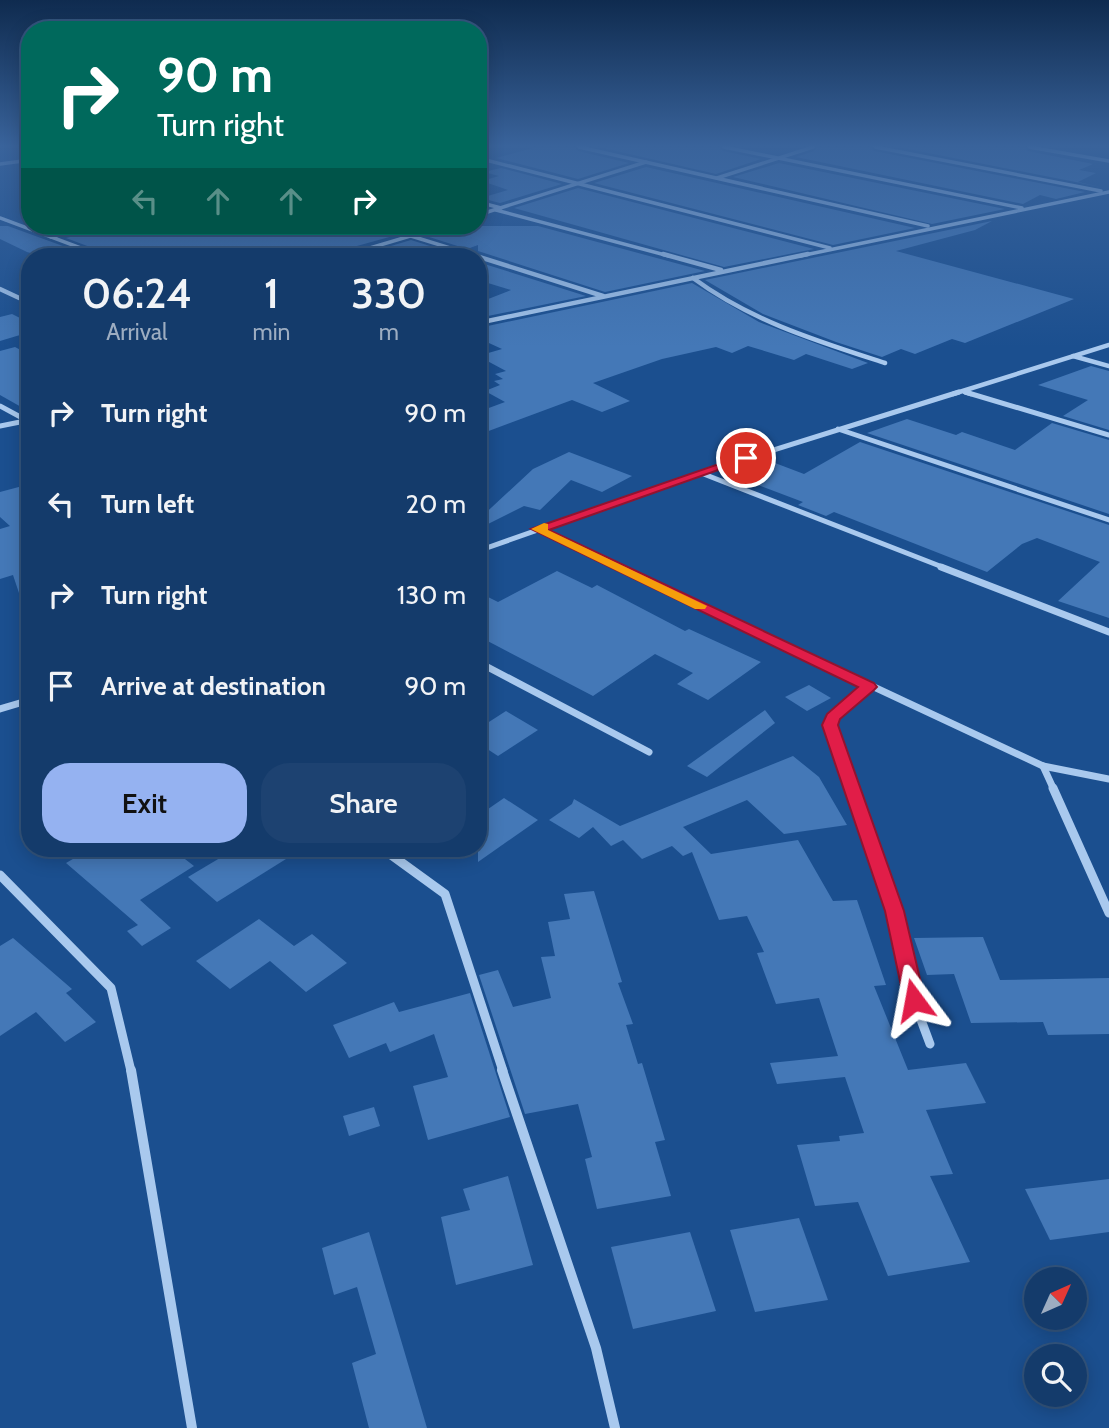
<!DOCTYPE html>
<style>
body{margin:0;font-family:Cabin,sans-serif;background:#1d4271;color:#f1f3f6;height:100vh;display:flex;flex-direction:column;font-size:26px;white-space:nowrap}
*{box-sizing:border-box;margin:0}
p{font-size:23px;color:#9dadc1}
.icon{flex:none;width:38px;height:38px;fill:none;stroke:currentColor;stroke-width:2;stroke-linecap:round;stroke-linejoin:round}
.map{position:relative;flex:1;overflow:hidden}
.panel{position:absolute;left:21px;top:248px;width:466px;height:609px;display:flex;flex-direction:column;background:#143b6b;border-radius:28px;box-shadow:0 4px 18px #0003,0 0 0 2px #33557e}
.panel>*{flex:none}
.guide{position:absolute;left:21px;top:21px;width:466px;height:214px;border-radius:28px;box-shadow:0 4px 18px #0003,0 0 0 2px #33557e;background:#00695c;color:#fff;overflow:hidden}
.needle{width:46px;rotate:45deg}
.tools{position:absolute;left:1024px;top:1267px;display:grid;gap:14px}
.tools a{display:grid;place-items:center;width:63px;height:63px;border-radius:50%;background:#143b6b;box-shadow:0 4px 18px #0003,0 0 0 2px #33557e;font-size:35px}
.pin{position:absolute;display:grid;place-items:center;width:60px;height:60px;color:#fff;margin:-30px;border:4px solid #fff;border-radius:50%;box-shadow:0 2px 7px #0007}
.me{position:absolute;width:77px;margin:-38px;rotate:347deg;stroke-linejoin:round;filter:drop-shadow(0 0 5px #0008)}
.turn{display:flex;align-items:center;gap:24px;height:147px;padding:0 21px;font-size:32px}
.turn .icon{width:91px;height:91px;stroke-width:2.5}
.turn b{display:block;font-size:49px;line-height:60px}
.lanes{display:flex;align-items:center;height:66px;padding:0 21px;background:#0003;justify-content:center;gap:35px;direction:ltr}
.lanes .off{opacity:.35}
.eta{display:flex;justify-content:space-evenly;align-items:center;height:119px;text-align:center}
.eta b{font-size:42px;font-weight:600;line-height:49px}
.cta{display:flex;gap:14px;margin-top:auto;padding:14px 21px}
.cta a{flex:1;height:80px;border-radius:28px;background:#95b2f1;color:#111;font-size:28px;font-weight:600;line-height:80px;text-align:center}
.cta a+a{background:#1d4271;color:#f1f3f6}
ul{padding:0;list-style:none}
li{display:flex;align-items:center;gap:21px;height:91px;padding:0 21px}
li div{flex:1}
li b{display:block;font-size:26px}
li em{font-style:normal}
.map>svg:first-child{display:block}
.building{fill:#4478b7}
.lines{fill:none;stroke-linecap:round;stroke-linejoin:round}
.street-far5{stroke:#a9c9ee;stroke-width:3.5}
.street-far4{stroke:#a9c9ee;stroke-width:4.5}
.street-far3{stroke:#a9c9ee;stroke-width:5}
.street-far2{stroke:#a9c9ee;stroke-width:7}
.street-far1{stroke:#a9c9ee;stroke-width:9}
.street{stroke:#a9c9ee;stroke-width:10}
.route{fill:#e11d48;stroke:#92132f;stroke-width:2}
.slow{fill:#f59e0b}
</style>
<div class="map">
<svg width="1109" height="1428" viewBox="0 0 1109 1428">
<rect width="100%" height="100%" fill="#1b4f8f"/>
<g class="building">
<polygon points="537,147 575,147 578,151 629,163 578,179 496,158"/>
<polygon points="599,147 720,147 723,151 761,159 716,174"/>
<polygon points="817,147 871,147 874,151 1085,192 1056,199 1040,195 1023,204 796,157 814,151"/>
<polygon points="898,147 1025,147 1028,151 1093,164 1079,170 1096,173 1078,182 1101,187"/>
<polygon points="779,163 1005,209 932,224 733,177"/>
<polygon points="646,167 915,228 833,245 594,183"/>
<polygon points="501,168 562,184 500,203 481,198 508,190 482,181 499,176 484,172"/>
<polygon points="578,188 814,249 724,267 514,208"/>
<polygon points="992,221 975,230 896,251 1074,299 965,343 952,339 915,354 901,349 882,357 836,342 763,314 705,280"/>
<polygon points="0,226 8,226 93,257 46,257 27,252 0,239"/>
<polygon points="101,226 429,226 346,249 338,253 335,257 109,257 106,253 66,238 98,230"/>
<polygon points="448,226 538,226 705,271 605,292 478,251 478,245 467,249 426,236 445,230"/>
<polygon points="411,240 452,253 440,257 354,257"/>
<polygon points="478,262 586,296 478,318 478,303 511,290 478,280"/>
<polygon points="692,283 759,322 868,363 852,369 806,354 794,360 748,346 732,353 716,347 662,359 593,383 630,401 602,412 572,400 478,435 478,412 505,402 485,391 500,385 494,381 503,379 495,374 506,371 478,356 502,349 478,338 478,328"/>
<polygon points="12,314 30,323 30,332 0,341 0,317"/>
<polygon points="15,347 30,355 30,412 0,395 0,351"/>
<polygon points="1091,366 1109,371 1109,430 1063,416 1088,400 1038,385"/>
<polygon points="907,419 956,435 962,432 1015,450 1052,423 1109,440 1109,514 867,433"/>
<polygon points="860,442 1109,525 1109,618 1058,601 1100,562 1037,538 1022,544 987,572 834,512 826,516 798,505 803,502 745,480 775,463 804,474"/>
<polygon points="569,452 632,476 602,492 571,480 540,510 524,506 478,529 478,520 533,469"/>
<polygon points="30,484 30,613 26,614 13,575 0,579 0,529 10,526 0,517 0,492"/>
<polygon points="557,571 592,588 597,585 685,631 689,629 761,662 708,700 677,684 693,673 655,654 593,696 478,636 478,592 498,602"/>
<polygon points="809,685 831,698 807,711 785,697"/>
<polygon points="765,710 775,723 707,777 687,766"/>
<polygon points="506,711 538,730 498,756 478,743 478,729"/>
<polygon points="793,756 819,777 847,825 784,834 747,800 683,827 711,854 798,840 833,901 857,900 886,985 874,986 908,1070 966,1063 986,1103 926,1110 953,1174 930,1176 970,1262 888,1276 858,1202 815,1206 797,1145 840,1141 839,1136 864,1133 845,1077 777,1084 770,1063 838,1056 819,998 776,1004 757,953 764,952 747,916 719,920 692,852 683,856 672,846 642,859 623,840 611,846 593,827 579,838 549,820 572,804 574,799 620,826"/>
<polygon points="504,798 538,820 478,862 478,816"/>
<polygon points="90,849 172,849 194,866 140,900 171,928 142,946 127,931 138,925 66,863"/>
<polygon points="235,849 302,849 217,902 188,877"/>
<polygon points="594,891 622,982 618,983 633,1024 626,1025 638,1064 642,1063 665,1140 655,1142 671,1196 597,1209 585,1159 592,1157 578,1104 525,1114 479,975 498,970 513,1007 551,998 541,957 555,956 548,922 570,919 564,894"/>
<polygon points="259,919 294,946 312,934 347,963 306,992 270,961 230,989 196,961"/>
<polygon points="983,937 1000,980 1109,978 1109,1034 1048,1035 1043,1022 971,1023 954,974 927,975 914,938"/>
<polygon points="13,938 72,989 66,993 96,1022 65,1042 36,1012 0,1036 0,946"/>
<polygon points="470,993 510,1117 428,1140 413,1086 448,1077 434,1034 390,1052 386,1043 349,1058 333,1025 394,1002 399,1012"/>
<polygon points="374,1107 380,1126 349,1136 343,1116"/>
<polygon points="508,1176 533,1265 456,1285 441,1217 470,1210 463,1189"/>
<polygon points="1109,1179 1109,1232 1050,1240 1025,1189"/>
<polygon points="799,1218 828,1300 755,1312 730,1230"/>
<polygon points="369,1232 427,1428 369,1428 352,1363 376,1354 357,1287 334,1295 322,1248"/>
<polygon points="690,1232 716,1311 633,1329 611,1247"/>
</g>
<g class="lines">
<g class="street-far5">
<polyline points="579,147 928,226"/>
<polyline points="724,147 1022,208"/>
<polyline points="875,147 1101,191"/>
<polyline points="1029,147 1109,161"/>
<polyline points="478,158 830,248"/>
<polyline points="0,164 30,160"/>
<polyline points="717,178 813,147"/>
<polyline points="478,202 501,208"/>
<polyline points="496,210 669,256"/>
<polyline points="478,215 646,162"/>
<polyline points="0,218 102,256"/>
<polyline points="411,236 476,256"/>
<polyline points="51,237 97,226"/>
<polyline points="343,256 444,226"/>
<polyline points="800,256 1109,192"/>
</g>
<g class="street-far4">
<polyline points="97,254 104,257"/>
<polyline points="470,254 603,296"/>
<polyline points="663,254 721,270"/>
<polyline points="340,257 348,254"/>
<path d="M693,278C751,321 817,341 885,363"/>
<polyline points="0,289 30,303"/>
<polyline points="478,323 808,254"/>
<polyline points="1073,356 1109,366"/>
<polyline points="965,392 971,394"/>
<polyline points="953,394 1109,345"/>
</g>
<g class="street-far3">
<polyline points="965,392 1109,435"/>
<polyline points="0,406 26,420"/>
<polyline points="0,426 30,420"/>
<polyline points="838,429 1109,520"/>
<polyline points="701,473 945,568"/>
<polyline points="537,529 621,568"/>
<polyline points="478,551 700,473 959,392"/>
</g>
<g class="street-far2">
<polyline points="617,567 1043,766 1109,779"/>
<polyline points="941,567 1109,632"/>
<polyline points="478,662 649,752"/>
<polyline points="0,709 30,700"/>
<polyline points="1043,766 1054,790"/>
<polyline points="852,790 830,725 833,717 869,686"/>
</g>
<g class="street-far1">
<polyline points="852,788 894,911 914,1001 930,1044"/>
<polyline points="1053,788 1109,913"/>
<polyline points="383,849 445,894 503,1071"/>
<polyline points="0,875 111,988 131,1071"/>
</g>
<g class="street">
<polyline points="131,1070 192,1428"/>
<polyline points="502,1070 596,1348 615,1428"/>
</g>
</g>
<linearGradient id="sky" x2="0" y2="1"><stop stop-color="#0f2b4f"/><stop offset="0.42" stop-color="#39639b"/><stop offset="1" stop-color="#39639b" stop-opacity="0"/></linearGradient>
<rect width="1109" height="347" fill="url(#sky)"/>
<polygon class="route" points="742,456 752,458 549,530 874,683 877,687 874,690 840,719 838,725 904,911 925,1000 921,1006 914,1009 907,1006 904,1000 885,911 822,725 827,714 858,687 531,529"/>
<polygon class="slow" points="544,523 548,524 548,530 707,606 705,609 695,609 531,529"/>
</svg>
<div class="tools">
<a><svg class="needle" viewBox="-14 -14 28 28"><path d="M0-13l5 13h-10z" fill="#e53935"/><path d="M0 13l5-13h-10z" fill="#9dadc1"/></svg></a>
<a><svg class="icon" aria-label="search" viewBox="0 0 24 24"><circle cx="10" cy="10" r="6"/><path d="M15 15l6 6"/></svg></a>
</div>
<div class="pin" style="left:746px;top:458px;background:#d93025"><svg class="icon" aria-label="arrive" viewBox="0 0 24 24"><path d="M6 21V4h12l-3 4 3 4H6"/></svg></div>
<svg class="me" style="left:914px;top:1000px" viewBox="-20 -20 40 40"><path d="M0-17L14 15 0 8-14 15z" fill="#e11d48" stroke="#fff" stroke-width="4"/></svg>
<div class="guide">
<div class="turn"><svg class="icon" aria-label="right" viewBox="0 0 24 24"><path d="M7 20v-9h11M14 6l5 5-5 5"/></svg><div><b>90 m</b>Turn right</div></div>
<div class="lanes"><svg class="icon off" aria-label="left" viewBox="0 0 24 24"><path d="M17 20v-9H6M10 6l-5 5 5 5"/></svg><svg class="icon off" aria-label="ahead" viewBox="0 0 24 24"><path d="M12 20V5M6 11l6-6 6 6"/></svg><svg class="icon off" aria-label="ahead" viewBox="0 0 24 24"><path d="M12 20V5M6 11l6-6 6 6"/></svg><svg class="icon" aria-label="right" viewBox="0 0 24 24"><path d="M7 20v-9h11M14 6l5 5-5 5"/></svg></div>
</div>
<section class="panel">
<div class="eta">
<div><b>06:24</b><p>Arrival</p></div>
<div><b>1</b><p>min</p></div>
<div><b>330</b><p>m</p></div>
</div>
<ul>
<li><svg class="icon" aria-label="right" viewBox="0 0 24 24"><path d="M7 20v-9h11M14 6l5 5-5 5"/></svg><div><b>Turn right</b></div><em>90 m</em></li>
<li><svg class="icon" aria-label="left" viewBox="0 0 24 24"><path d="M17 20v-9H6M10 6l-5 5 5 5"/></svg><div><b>Turn left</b></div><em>20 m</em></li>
<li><svg class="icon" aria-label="right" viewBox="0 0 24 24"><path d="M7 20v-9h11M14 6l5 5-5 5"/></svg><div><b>Turn right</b></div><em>130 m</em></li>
<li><svg class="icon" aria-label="arrive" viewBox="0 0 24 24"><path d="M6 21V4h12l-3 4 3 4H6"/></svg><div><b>Arrive at destination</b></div><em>90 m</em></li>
</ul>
<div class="cta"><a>Exit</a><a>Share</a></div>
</section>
</div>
